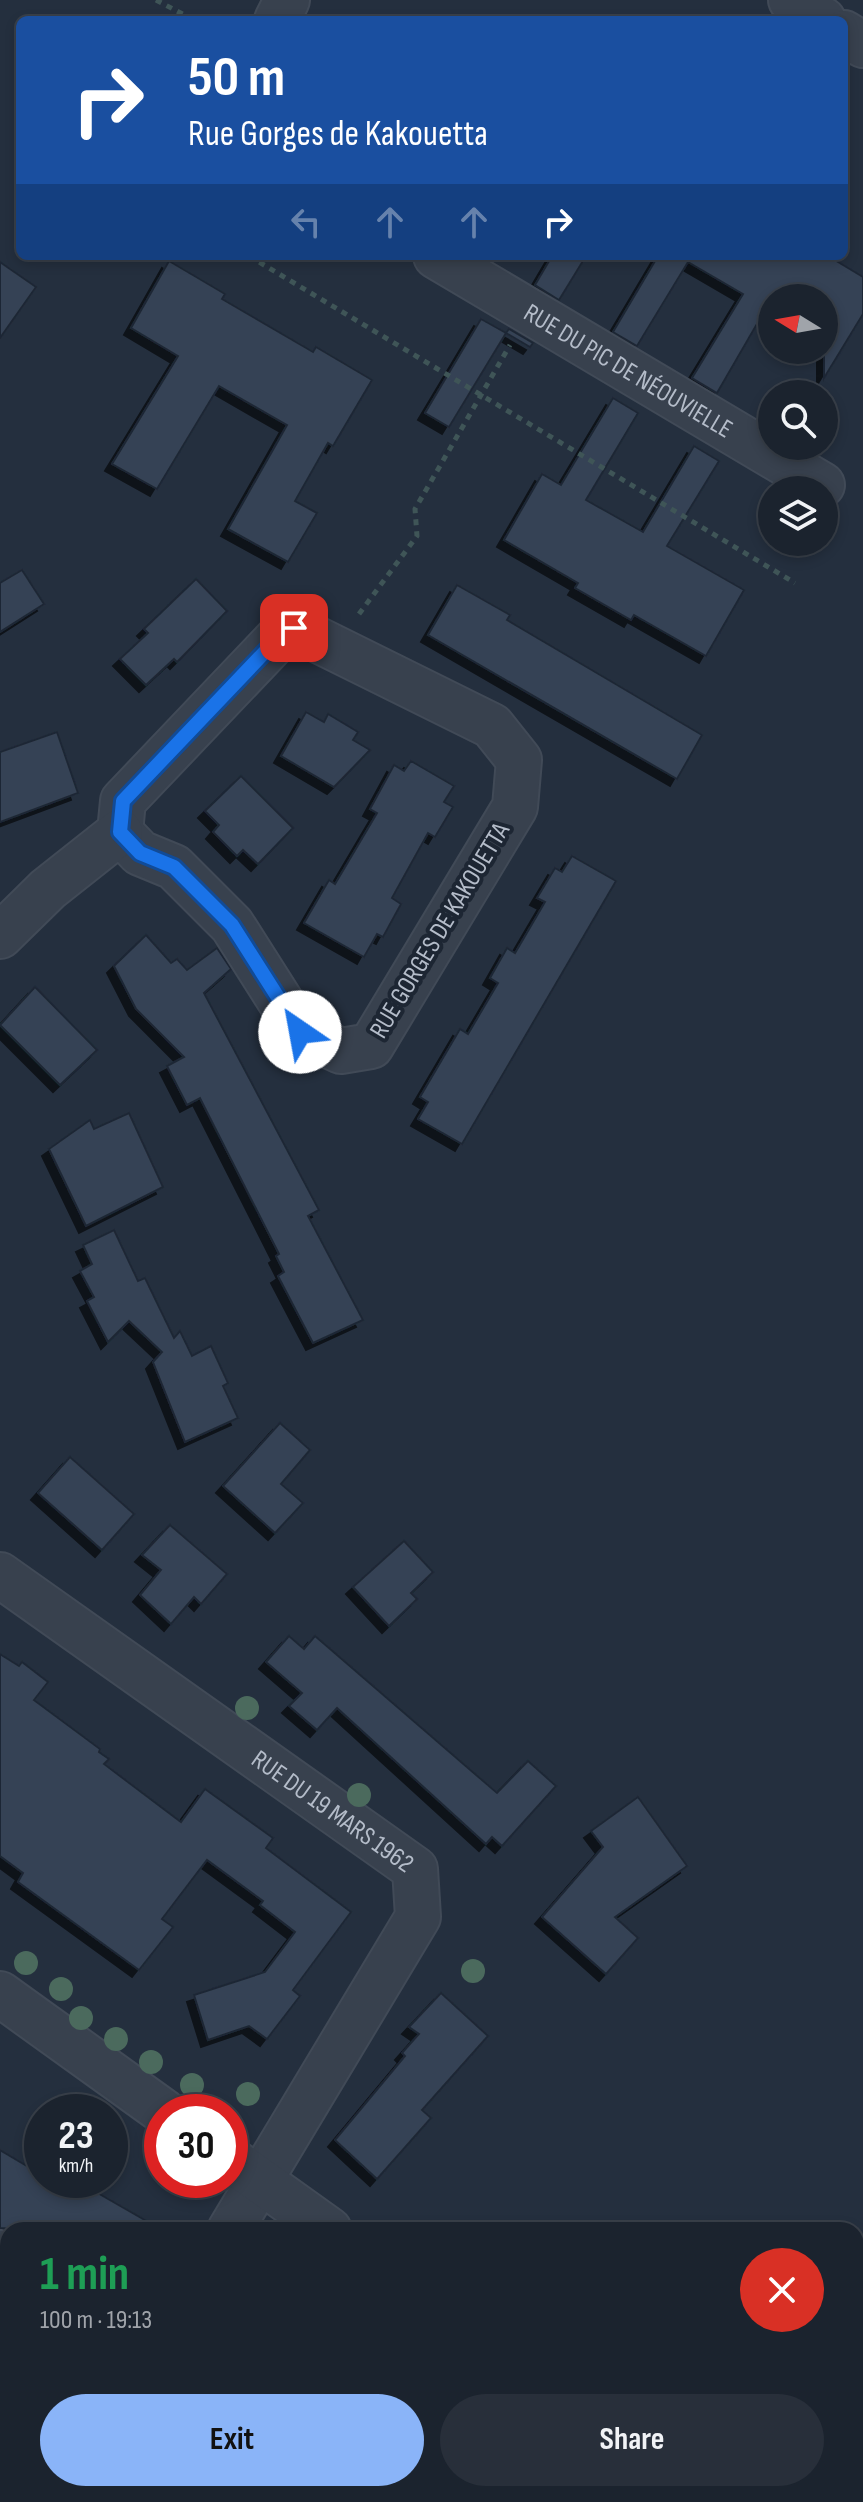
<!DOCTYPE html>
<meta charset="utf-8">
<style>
body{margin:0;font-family:"Sofia Sans Condensed",sans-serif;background:#282f3a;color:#f1f3f6;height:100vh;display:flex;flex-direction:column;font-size:30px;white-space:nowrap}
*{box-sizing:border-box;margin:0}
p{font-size:26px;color:#a0a4aa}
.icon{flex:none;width:44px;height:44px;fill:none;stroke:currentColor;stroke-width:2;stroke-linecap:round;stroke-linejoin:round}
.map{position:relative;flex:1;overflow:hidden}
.sheet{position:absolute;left:0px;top:2222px;width:864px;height:280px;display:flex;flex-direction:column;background:#1b232e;border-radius:24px 24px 0 0;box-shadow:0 4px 12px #0003,0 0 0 2px #39404a}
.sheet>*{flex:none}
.banner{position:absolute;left:16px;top:16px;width:832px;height:244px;border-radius:12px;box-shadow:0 4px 12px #0003,0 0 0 2px #39404a;background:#1a4fa0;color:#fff;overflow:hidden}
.needle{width:52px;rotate:281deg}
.fabs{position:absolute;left:758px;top:284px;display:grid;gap:16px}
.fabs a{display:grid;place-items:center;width:80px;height:80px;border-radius:50%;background:#1b232e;box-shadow:0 4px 12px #0003,0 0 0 2px #39404a;font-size:40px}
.speed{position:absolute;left:24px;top:2094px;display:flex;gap:16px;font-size:40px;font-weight:700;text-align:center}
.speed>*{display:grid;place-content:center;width:104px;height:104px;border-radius:50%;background:#1b232e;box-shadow:0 4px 12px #0003,0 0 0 2px #39404a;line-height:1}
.speed small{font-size:20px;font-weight:400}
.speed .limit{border:12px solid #d22;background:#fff;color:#111}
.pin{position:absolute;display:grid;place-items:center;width:68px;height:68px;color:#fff;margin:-34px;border-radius:16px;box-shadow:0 4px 12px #0006}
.me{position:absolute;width:88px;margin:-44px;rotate:327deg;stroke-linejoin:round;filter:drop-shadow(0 0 6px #0008)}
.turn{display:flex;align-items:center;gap:28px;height:168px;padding:0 40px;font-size:36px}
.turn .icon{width:104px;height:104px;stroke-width:2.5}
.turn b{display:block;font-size:56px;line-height:68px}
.lanes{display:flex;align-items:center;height:76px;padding:0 40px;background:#0003;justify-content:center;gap:40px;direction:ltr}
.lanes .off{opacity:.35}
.round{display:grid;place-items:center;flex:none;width:84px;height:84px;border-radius:42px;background:#282f3a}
.head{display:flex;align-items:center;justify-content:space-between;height:136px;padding:0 40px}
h1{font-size:48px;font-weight:700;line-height:60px;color:#1e9e55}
.button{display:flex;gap:16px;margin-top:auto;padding:16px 40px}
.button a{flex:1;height:92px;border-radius:48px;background:#8ab4f8;color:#111;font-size:32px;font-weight:700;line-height:92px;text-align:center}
.button a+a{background:#282f3a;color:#f1f3f6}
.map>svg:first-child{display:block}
.building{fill:#364354;stroke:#1f2835;stroke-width:2;filter:url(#shadow)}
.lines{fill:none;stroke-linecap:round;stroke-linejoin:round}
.minor-casing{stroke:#414a57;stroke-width:48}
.path{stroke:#3f5557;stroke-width:5;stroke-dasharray:6 6;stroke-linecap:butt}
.minor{stroke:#38414e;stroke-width:44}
.tree{fill:#4b6a5d}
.route-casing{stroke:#114b97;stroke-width:20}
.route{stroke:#1a73e8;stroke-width:14}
.labels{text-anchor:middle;stroke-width:8;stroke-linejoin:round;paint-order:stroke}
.street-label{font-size:26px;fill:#b4bcc9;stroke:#1d2633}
</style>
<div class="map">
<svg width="863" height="2502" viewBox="0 0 863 2502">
<defs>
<filter id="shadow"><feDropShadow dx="-7" dy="7" stdDeviation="0" flood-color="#0009"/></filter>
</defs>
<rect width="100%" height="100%" fill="#242f3e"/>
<g class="building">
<polygon points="552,256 586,256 559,300 535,285"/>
<polygon points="658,256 828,256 863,277 863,314 824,378 824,298 772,298 717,393 692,378 743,294 688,262 637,346 613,332"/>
<polygon points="169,261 225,294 222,299 313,352 316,347 372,380 333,446 328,443 295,501 317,513 288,562 228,529 287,425 219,386 157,489 112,464 178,356 131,328"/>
<polygon points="0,262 36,287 0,338"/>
<polygon points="481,319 506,333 449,427 425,413"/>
<polygon points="509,329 533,343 530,347 506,333"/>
<polygon points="613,398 638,413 586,500 643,532 694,446 719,461 667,546 744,590 706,656 634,615 631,620 575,588 578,583 504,540 542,474 561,485"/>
<polygon points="22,570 44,604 0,632 0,583"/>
<polygon points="196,579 227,611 177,662 174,659 146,685 120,659 148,633 144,629"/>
<polygon points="457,585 510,615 507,620 702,735 677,779 428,635"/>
<polygon points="306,712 324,722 328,714 358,732 353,740 370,750 334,787 281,756"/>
<polygon points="57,732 78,793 0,822 0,752"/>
<polygon points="411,761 454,786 444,802 453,807 435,837 428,833 392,898 401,904 383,937 377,934 364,957 304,923 329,880 335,884 377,813 370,809 394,765 404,771"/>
<polygon points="241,776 293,828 258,864 243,850 237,856 213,832 219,825 205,811"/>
<polygon points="572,856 616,881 462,1144 418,1119 428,1102 420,1097 460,1029 468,1034 498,983 490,978 507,948 515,953 545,902 537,898 555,868 562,872"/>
<polygon points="146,935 171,963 177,959 187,970 217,948 231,969 204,993 319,1210 308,1216 363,1320 313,1343 278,1276 284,1272 276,1256 279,1254 200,1098 187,1105 167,1066 184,1057 136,1009 114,966"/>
<polygon points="35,987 97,1050 60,1085 0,1025"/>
<polygon points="129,1113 163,1187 86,1226 49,1149 90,1120 94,1129"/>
<polygon points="114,1230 138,1281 145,1278 174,1338 180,1331 192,1356 211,1346 228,1383 223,1386 238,1418 185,1442 153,1362 162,1352 129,1321 108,1342 87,1301 94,1297 80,1271 92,1264 83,1245"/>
<polygon points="280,1423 310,1450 281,1484 303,1503 275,1533 223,1486"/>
<polygon points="70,1457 134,1514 102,1550 38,1493"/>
<polygon points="170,1525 227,1574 201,1604 194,1597 171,1624 140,1595 161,1570 142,1555"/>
<polygon points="404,1541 433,1572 411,1593 417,1599 389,1626 353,1587"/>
<polygon points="289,1636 304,1649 315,1636 497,1793 528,1761 556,1786 502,1846 492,1837 486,1844 337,1708 317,1730 289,1706 302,1693 266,1662"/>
<polygon points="0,1654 19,1666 22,1662 48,1682 34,1700 100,1749 99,1752 109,1759 104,1764 181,1822 205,1789 273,1838 266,1848 351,1912 293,1990 300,1996 267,2039 249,2026 208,2040 194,1995 265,1972 295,1932 260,1905 263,1901 207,1860 162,1919 173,1927 139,1970 18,1882 23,1873 0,1856"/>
<polygon points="638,1797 687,1866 615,1917 638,1938 606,1974 542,1917 603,1847 591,1831"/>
<polygon points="441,1993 488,2036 422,2110 431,2118 377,2179 335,2140 405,2056 402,2053 419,2034 409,2027"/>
<polygon points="0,2150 42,2175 42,2180 75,2180 162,2230 0,2228"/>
</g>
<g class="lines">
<g class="minor-casing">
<g id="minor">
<polyline points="791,0 823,20"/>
<polyline points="277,20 287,0"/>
<polyline points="844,33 863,45"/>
<path id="s1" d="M436,256L822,485"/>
<polygon points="294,628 492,726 519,760 515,807 371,1046 341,1051 300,1032 232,925 174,867 140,853 120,832 123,801 281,635"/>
<polyline points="0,936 48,889 120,832"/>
<path id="s2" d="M0,1575L415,1869L418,1917L230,2230"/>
<polyline points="0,1994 164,2112"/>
<polyline points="230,2159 329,2230"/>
<polyline points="0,2253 8,2257"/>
<polyline points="0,2418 8,2404"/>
<polyline points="691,2494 701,2502"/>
<polyline points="70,2502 75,2494"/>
<polyline points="606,2502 610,2494"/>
</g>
</g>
<g class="path">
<polyline points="156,0 194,20"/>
<polyline points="249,256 795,583"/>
<polyline points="359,614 417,536 415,509 510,345"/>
</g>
<use href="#minor" class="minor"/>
</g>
<g class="tree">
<circle cx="247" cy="1708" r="12"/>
<circle cx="359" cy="1795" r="12"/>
<circle cx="26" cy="1963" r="12"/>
<circle cx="473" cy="1971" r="12"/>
<circle cx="61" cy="1989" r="12"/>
<circle cx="81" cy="2018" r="12"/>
<circle cx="116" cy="2039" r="12"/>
<circle cx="151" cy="2062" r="12"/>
<circle cx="192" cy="2085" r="12"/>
<circle cx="248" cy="2094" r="12"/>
</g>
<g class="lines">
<g class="route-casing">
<polyline id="route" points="294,628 281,635 123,801 120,832 140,853 174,867 232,925 300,1032"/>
</g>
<use href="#route" class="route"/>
</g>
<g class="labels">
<g class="street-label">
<text dy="9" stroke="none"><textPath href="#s1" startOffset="224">RUE DU PIC DE NÉOUVIELLE</textPath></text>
<text transform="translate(439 930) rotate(-59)" y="9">RUE GORGES DE KAKOUETTA</text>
<text dy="9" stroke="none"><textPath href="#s2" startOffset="408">RUE DU 19 MARS 1962</textPath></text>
</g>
</g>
</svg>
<div class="fabs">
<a><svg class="needle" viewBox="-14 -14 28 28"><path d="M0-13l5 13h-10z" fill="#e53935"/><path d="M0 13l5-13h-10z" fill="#a0a4aa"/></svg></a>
<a><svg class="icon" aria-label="search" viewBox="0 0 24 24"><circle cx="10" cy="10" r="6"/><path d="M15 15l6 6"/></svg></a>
<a><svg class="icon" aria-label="layers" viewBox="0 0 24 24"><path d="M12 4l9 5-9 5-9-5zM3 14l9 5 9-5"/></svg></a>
</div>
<div class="speed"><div>23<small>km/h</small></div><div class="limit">30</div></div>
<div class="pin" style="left:294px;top:628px;background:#d93025"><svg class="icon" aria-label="arrive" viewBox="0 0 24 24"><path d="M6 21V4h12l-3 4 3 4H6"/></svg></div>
<svg class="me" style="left:300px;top:1032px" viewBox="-20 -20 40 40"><circle r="19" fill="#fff"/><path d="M0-13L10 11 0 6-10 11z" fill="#1a73e8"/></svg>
<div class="banner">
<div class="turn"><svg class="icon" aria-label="right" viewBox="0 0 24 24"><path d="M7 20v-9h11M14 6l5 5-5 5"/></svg><div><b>50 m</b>Rue Gorges de Kakouetta</div></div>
<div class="lanes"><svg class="icon off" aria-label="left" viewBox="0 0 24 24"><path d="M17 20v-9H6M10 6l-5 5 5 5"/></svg><svg class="icon off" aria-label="ahead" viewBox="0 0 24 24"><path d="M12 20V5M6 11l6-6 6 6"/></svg><svg class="icon off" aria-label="ahead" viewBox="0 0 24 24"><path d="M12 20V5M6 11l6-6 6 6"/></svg><svg class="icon" aria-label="right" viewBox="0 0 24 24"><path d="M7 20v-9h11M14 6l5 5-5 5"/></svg></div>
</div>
<section class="sheet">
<div class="head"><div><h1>1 min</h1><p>100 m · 19:13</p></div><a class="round" style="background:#d93025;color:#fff"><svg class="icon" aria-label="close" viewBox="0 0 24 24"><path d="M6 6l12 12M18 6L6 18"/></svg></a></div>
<div class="button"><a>Exit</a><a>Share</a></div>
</section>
</div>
